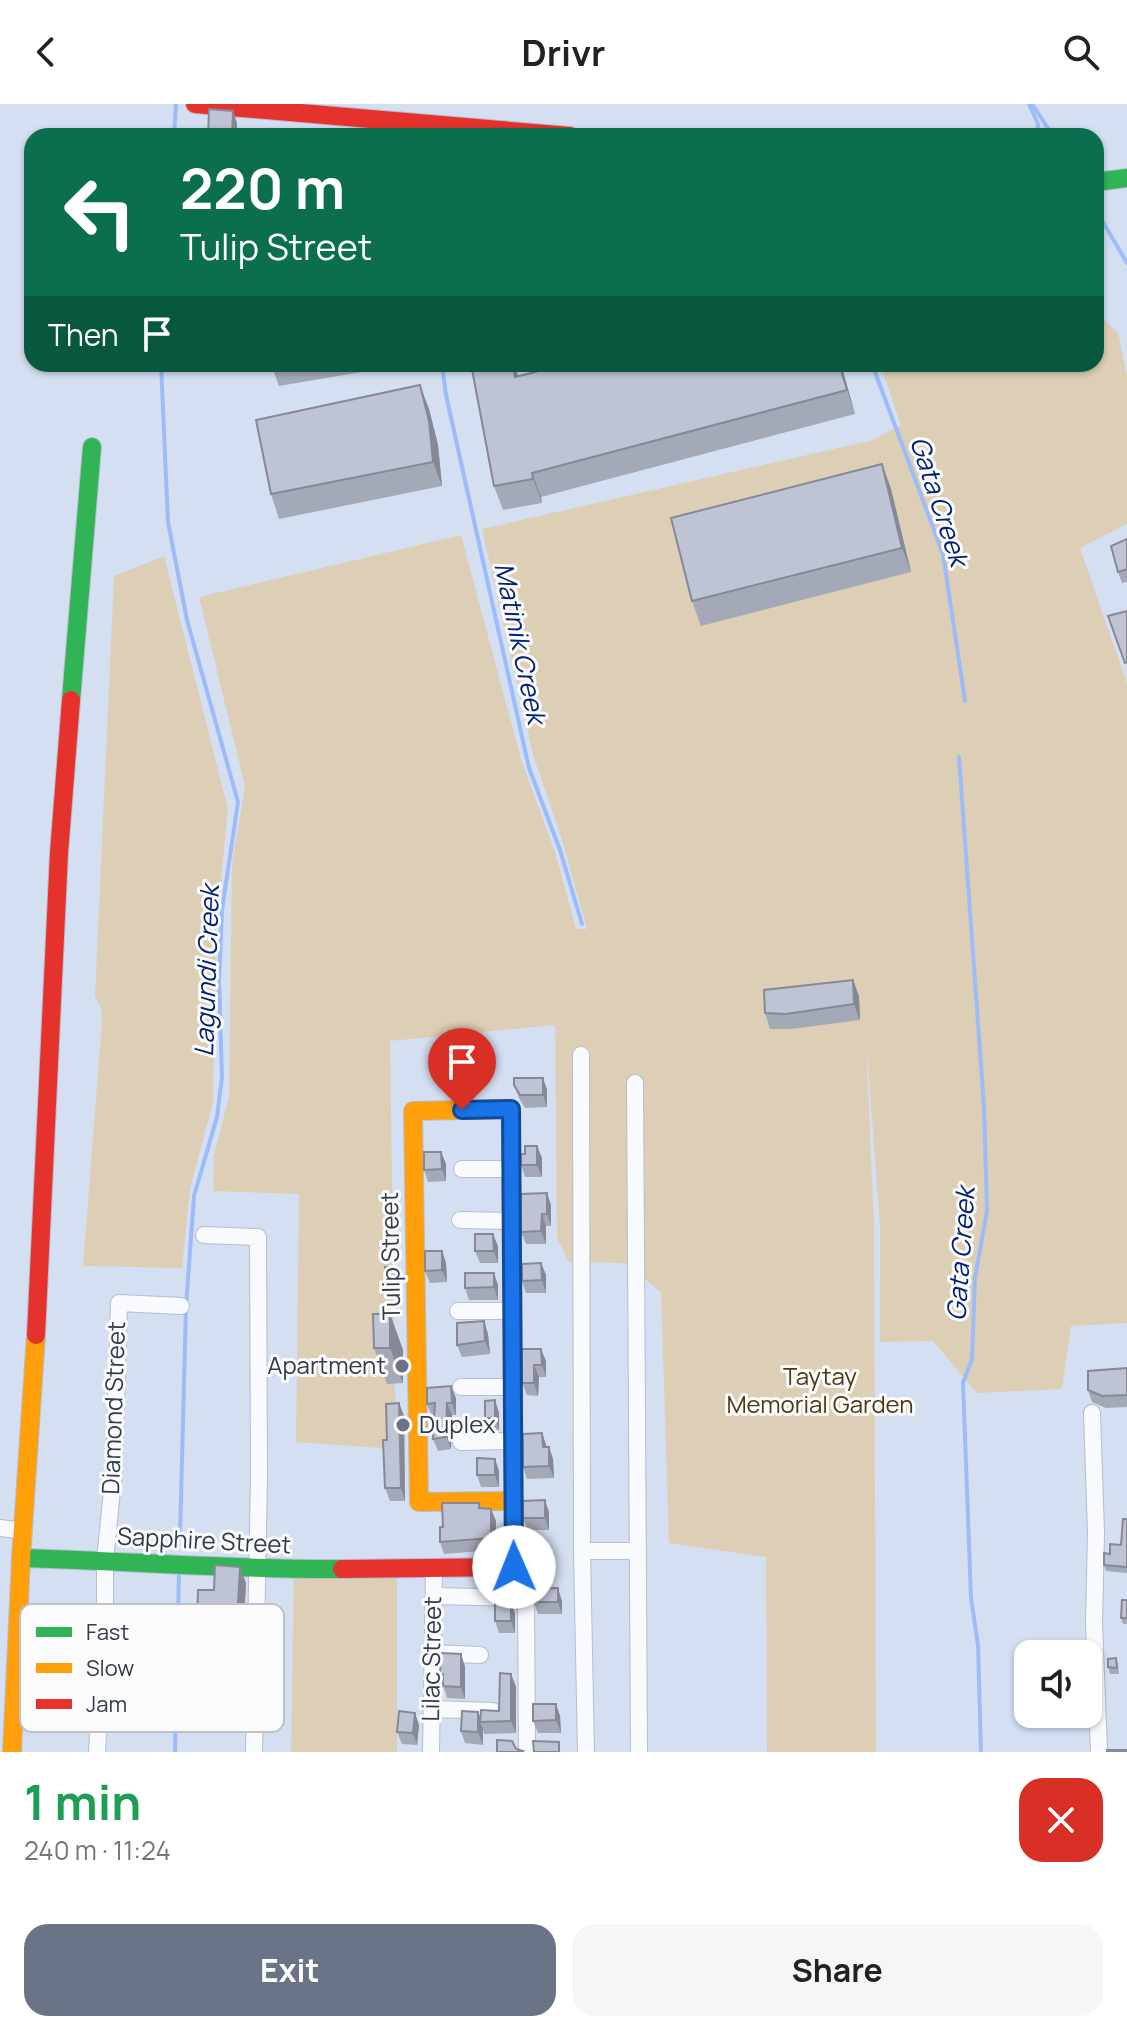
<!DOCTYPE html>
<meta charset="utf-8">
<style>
body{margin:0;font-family:Manrope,sans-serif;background:#f6f6f6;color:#222;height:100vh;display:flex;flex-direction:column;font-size:30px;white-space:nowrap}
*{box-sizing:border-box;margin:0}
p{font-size:26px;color:#767676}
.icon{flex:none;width:44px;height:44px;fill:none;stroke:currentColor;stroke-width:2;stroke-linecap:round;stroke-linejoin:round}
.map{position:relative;height:1648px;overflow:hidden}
.drawer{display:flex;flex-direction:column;background:#fff;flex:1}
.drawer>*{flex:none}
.banner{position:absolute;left:24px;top:24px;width:1080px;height:244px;border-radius:24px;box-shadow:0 2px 6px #0004;background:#0b6e4f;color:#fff;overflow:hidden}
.fabs{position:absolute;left:1014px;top:1536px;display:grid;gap:16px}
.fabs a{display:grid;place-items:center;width:88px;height:88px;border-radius:16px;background:#fff;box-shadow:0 2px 6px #0004;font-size:40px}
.pin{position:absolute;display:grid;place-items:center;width:68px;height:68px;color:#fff;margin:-82px -34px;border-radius:50% 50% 50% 0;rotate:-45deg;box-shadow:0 0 8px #0007}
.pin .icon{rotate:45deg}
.me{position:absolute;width:88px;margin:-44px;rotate:359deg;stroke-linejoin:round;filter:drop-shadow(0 0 6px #0008)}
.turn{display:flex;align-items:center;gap:28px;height:168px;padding:0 24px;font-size:36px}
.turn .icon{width:104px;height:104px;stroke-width:2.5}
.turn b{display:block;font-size:56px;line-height:68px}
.then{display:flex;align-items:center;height:76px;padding:0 24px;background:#0003;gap:16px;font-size:30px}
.round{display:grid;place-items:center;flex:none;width:84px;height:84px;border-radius:24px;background:#f6f6f6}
.headline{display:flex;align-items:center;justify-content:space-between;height:136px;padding:0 24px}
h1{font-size:48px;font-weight:700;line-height:60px;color:#1e9e55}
.action{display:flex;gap:16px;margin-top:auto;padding:16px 24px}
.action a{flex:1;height:92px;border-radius:24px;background:#6a7486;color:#fff;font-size:32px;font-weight:700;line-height:92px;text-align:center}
.action a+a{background:#f6f6f6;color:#222}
header{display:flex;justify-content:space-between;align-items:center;height:104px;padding:0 24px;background:#fff;font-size:36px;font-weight:700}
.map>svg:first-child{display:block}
.green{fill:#ddcfb6}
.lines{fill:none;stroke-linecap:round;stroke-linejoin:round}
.stream{stroke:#9cbcf9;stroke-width:4}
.street-casing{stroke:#b5bdce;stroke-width:18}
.fast-casing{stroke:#b5bdce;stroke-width:20}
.slow-casing{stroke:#b5bdce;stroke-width:20}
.jam-casing{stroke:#b5bdce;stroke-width:20}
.street{stroke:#f9fafd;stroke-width:16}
.fast{stroke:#30b455;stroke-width:18}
.slow{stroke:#ff9f0a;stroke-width:18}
.jam{stroke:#e5322d;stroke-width:18}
.wall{fill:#a4a9b7}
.shaded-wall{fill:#868995}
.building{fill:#bfc4d5;stroke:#868995;stroke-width:2}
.route-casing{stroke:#114b97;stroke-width:20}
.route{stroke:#1a73e8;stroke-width:14}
.poi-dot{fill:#6a7486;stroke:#fbfbfb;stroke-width:3}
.labels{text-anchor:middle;stroke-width:6;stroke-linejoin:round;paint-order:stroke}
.street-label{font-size:24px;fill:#313b4c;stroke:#fbfbfb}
.poi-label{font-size:24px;fill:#313b4c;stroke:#fbfbfb;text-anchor:end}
.park-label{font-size:24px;fill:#4d3a12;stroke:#fbfbfb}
.water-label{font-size:26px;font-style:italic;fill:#002079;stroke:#fbfbfb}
.key{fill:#fbfbfb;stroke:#bec1c6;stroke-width:2}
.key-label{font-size:22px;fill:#313b4c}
</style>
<header><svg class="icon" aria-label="back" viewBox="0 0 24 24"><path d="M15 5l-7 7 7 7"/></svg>Drivr<svg class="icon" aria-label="search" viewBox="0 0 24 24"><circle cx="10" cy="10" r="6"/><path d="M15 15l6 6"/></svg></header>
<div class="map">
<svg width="1127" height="1648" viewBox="0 0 1127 1648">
<rect width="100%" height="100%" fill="#d5dff2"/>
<g class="green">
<polygon points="1096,208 1118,229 1127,272 1127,420 1080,444 1127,579 1127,1219 1071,1222 1062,1285 977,1289 933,1237 880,1238 880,1121 866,937 874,1121 876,1648 767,1648 766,1453 669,1439 661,1188 624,1159 569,1158 557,1134 555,921 390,937 396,1345 296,1338 299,1090 213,1087 214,1050 229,993 232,758 245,682 199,493 461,431 521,655 555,748 576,825 587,825 559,726 533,651 482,425 873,336 901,321 880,260 1096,260"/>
<polygon points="164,452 228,705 216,826 213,998 190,1085 182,1164 83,1162 102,918 101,904 95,892 114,472"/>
<polygon points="294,1457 397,1458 397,1648 291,1648"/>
</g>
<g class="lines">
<g class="stream">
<polyline points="1029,0 1038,20 1037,32"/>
<polyline points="1032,0 1053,32"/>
<polyline points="174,32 176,0"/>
<polyline points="1096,106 1127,159"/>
<polyline points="161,260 168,418 187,516 238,698 222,806 219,877 222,973 217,1013 194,1092 186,1203 180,1432"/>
<polyline points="442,260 446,291 529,664 560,746 582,820"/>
<polyline points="872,260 943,450 965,597"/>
<polyline points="959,653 984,1003 987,1107 975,1174 972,1255 963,1279 971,1494 978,1541 981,1648"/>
<polyline points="175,1648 179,1466"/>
</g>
<g class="street-casing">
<g id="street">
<polyline points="581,951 582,1447 586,1648"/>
<polyline points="635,979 639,1648"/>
<polyline points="462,1065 511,1065"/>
<polyline points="460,1116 512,1117"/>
<polyline points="204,1131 258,1133 259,1371 254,1648"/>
<polyline points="458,1207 511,1207"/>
<polyline points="461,1283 512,1283"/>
<polyline points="1092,1309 1096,1429 1094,1519 1099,1648"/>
<polyline points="461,1338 512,1337"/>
<polyline points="0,1424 24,1427"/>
<polyline points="582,1447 638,1447"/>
<polyline points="434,1492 526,1494 527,1648"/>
<polyline points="433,1549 480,1551"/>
<polyline points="432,1605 493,1607"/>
<polyline points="97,1648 105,1510 105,1456 114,1367 119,1199 181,1202"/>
<polyline points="431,1648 434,1463"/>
</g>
</g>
<g class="fast-casing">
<g id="fast">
<polyline points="1096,78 1127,74"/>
<polyline points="71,596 92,343"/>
<path d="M21,1454C128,1457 235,1466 342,1465"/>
</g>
</g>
<g class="slow-casing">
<g id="slow">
<polyline points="511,1012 511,1005 413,1007 419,1398 513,1397"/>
<polyline points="12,1648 21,1454 36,1231"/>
</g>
</g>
<g class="jam-casing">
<g id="jam">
<polyline points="195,0 570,32"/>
<polyline points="36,1231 59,749 71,596"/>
<polyline points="342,1465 514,1463 511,1012"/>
</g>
</g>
<use href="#street" class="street"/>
<use href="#fast" class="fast"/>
<use href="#slow" class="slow"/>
<use href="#jam" class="jam"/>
</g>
<g class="wall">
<polygon points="271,260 409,260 279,282"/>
<polygon points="567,260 841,260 855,310 541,393 542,399 503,406 494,382 518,273"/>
<polygon points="429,305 438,341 442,382 279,415 271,390"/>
<polygon points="882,360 891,385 911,468 701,522 692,497"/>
<polygon points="1127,435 1127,478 1122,479 1118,468"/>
<polygon points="853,876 859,892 860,916 791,925 770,925 765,909"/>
<polygon points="543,974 547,986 547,1003 525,1004 519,994 514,981"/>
<polygon points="537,1042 542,1054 542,1073 525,1073 521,1061 525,1050"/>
<polygon points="441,1048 446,1060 446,1077 428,1078 424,1066"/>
<polygon points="551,1101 551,1122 546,1122 546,1140 526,1140 521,1128"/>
<polygon points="498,1142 498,1159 480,1159 475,1147"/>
<polygon points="442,1147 446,1159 447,1178 430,1179 425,1167"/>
<polygon points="541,1159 546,1171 546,1189 526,1189 522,1177"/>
<polygon points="402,1175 402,1193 389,1193 385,1181"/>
<polygon points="498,1181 498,1196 469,1196 465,1184"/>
<polygon points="390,1210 403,1246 403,1279 387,1280 374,1244"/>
<polygon points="484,1217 488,1230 490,1250 462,1253 457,1241"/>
<polygon points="522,1245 546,1257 546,1273 539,1273 538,1292 527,1291 522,1279"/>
<polygon points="1127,1264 1127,1303 1106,1304 1092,1298 1088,1286"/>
<polygon points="456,1294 456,1311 452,1311 451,1345 438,1347 433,1335 434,1312 432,1312 427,1300"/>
<polygon points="495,1296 499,1309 499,1326 489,1326 485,1314"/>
<polygon points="399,1299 404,1312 405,1397 390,1397 385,1384"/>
<polygon points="542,1329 547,1343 549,1343 553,1355 554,1374 527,1375 523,1363"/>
<polygon points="495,1355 499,1367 499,1383 481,1383 477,1371"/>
<polygon points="479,1399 481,1404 491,1405 496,1417 495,1446 444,1450 440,1438 443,1423"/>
<polygon points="549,1408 549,1426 528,1426 523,1414"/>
<polygon points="1127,1415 1127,1469 1106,1467 1104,1461 1110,1450 1121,1441"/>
<polygon points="246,1479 241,1566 202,1566 196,1549 214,1486"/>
<polygon points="1127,1496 1127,1520 1123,1520 1121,1514"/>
<polygon points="562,1497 562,1510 538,1510 534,1498"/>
<polygon points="511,1498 515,1510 515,1529 499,1529 495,1517"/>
<polygon points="461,1550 465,1563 465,1595 447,1594 440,1570"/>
<polygon points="1116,1554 1118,1560 1119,1570 1110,1570 1108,1563"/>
<polygon points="511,1570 516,1583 516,1629 484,1630 483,1625 483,1641 465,1639 461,1627 478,1608 480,1613 499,1607"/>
<polygon points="556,1600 560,1612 561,1629 538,1629 533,1617"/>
<polygon points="419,1621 417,1641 402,1640 397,1628"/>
</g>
<g class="shaded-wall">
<polygon points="233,7 237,19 237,32 232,32"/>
<polygon points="513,260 514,260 520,278 515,273"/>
<polygon points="839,260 841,260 855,310 847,286"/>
<polygon points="420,281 429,305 438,341 442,382 433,358"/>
<polygon points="882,360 891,385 911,468 902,444"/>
<polygon points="532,369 541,393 542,399 533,375"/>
<polygon points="853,876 859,892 860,916 854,900"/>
<polygon points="543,974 547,986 547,1003 543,991"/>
<polygon points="537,1042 542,1054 542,1073 537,1061"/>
<polygon points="441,1048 446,1060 446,1077 442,1065"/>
<polygon points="547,1089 551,1101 551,1122 547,1110"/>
<polygon points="542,1110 546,1122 546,1140 541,1127"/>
<polygon points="493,1130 498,1142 498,1159 494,1147"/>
<polygon points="442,1147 446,1159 447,1178 442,1166"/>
<polygon points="541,1159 546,1171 546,1189 542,1176"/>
<polygon points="397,1163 402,1175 402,1193 397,1181"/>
<polygon points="494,1169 498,1181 498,1196 494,1183"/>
<polygon points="390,1210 403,1246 403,1279 390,1244"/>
<polygon points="484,1217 488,1230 490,1250 485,1237"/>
<polygon points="541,1245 546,1257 546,1273 542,1261"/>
<polygon points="534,1261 539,1273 538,1292 534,1279"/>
<polygon points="451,1282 456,1294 456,1311 452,1299"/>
<polygon points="495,1296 499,1309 499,1326 495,1314"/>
<polygon points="399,1299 404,1312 405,1397 401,1384"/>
<polygon points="447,1299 452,1311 451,1345 446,1333"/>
<polygon points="542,1329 546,1341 547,1355 543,1343"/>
<polygon points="549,1343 553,1355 554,1374 549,1362"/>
<polygon points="495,1355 499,1367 499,1383 495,1371"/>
<polygon points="545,1396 549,1408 549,1426 545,1414"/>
<polygon points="491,1405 496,1417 495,1446 491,1434"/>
<polygon points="240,1463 246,1479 241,1566 235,1550"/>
<polygon points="558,1484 562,1497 562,1510 558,1498"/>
<polygon points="511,1498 515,1510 515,1529 511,1517"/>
<polygon points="461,1550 465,1563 465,1595 461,1583"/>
<polygon points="511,1570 516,1583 516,1629 511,1617"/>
<polygon points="556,1600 560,1612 561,1629 556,1616"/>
<polygon points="478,1608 482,1618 480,1618 483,1625 483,1641 478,1628"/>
<polygon points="415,1609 419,1621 417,1641 413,1629"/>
</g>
<g class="building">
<polygon points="209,5 233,7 232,32 208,32"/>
<polygon points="471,260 513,260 515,273 567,260 839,260 847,286 532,369 533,375 494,382"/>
<polygon points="420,281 429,317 433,358 271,390 256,316"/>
<polygon points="882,360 902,444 692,497 671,414"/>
<polygon points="1127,435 1127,465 1118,468 1111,442"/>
<polygon points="1127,507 1127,558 1125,559 1108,512"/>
<polygon points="853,876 854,900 786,910 765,909 764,886"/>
<polygon points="514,974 543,974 543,991 520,991 514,981"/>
<polygon points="525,1042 537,1042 537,1061 521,1061 521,1050 525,1050"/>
<polygon points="424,1048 441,1048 442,1065 424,1066"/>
<polygon points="547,1089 547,1110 542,1110 541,1127 521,1128 521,1090"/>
<polygon points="475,1130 493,1130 494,1147 475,1147"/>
<polygon points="425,1147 442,1147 442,1166 425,1167"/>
<polygon points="541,1159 542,1176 522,1177 522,1160"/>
<rect x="385" y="1163" width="12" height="18"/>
<polygon points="465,1169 494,1169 494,1183 465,1184"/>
<polygon points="373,1210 390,1210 390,1244 374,1244"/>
<polygon points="484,1217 485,1237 457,1241 457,1219"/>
<polygon points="522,1245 541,1245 542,1261 534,1261 534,1279 522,1279"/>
<polygon points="1127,1264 1127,1291 1102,1292 1088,1286 1088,1267"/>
<polygon points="451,1282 452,1299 447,1299 446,1333 433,1335 435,1299 427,1300 427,1284"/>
<polygon points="495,1296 495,1314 485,1314 485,1297"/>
<polygon points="399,1299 401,1384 385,1384 383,1336 387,1336 386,1300"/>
<polygon points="542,1329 543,1343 549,1343 549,1362 523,1363 523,1330"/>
<polygon points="477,1354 495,1355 495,1371 477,1371"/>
<polygon points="545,1396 545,1414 523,1414 523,1397"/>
<polygon points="442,1399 479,1399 479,1404 491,1405 491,1434 440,1438 440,1423 443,1423"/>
<polygon points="1123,1415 1127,1415 1127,1463 1104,1461 1104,1449 1110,1450 1110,1440 1121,1441"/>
<polygon points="215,1461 240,1463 235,1550 196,1549 198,1486 214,1486"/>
<polygon points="558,1484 558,1498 534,1498 533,1485"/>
<polygon points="1122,1496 1127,1496 1127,1514 1121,1514"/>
<rect x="495" y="1498" width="16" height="19"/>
<polygon points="441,1549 461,1550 461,1583 443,1582 443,1570 440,1570"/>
<polygon points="1116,1554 1117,1564 1108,1563 1108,1555"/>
<polygon points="500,1569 511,1570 511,1617 480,1618 481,1606 499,1607"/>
<polygon points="533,1600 556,1600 556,1616 533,1617"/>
<polygon points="399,1607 415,1609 413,1629 397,1628"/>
<polygon points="462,1607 478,1608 478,1628 461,1627"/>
<polygon points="497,1636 512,1637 516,1645 523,1647 521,1648 497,1648"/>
<polygon points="533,1637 559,1638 559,1648 534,1648"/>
<rect x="1107" y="1646" width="20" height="2"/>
</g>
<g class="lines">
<g class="route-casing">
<polyline id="route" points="462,1006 511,1005 514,1463"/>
</g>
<use href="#route" class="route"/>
</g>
<g class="poi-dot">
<circle cx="402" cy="1262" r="8"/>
<circle cx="403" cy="1321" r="8"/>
</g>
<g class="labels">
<g class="street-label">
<text transform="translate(391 1152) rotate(-91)" y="8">Tulip Street</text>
<text transform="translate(114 1304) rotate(-88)" y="8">Diamond Street</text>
<text transform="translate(204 1437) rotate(3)" y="8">Sapphire Street</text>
<text transform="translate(432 1555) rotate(-89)" y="8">Lilac Street</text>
</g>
<g class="poi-label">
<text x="386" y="1270">Apartment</text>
<text x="419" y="1329" text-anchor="start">Duplex</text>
</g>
<g class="park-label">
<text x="820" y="1281">Taytay<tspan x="820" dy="28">Memorial Garden</tspan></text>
</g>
<g class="water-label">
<text transform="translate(939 397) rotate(72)" y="9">Gata Creek</text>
<text transform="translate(520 539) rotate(78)" y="9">Matinik Creek</text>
<text transform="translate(207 867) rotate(-88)" y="9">Lagundi Creek</text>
<text transform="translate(961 1150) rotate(-86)" y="9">Gata Creek</text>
</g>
</g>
<rect x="20" y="1500" width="264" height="128" rx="12" class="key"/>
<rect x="36" y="1523" width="36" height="10" fill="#30b455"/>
<rect x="36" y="1559" width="36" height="10" fill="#ff9f0a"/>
<rect x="36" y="1595" width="36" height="10" fill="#e5322d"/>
<g class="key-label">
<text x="86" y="1536">Fast</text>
<text x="86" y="1572">Slow</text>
<text x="86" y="1608">Jam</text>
</g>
</svg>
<div class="fabs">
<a><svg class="icon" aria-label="sound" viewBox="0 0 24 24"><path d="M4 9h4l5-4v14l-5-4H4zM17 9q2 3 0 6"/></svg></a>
</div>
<div class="pin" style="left:462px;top:1006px;background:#d93025"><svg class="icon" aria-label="arrive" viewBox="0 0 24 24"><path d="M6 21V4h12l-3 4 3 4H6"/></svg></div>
<svg class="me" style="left:514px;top:1463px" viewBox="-20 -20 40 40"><circle r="19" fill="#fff"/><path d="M0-13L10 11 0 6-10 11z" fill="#1a73e8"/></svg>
<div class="banner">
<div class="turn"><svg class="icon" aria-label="left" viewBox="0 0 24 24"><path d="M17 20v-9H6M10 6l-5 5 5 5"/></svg><div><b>220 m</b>Tulip Street</div></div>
<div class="then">Then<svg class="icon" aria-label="arrive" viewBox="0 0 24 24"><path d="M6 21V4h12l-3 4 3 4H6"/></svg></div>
</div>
</div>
<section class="drawer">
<div class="headline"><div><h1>1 min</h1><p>240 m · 11:24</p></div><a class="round" style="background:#d93025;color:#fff"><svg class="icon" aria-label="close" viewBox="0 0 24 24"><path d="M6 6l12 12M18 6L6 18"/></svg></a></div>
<div class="action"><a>Exit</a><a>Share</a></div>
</section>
